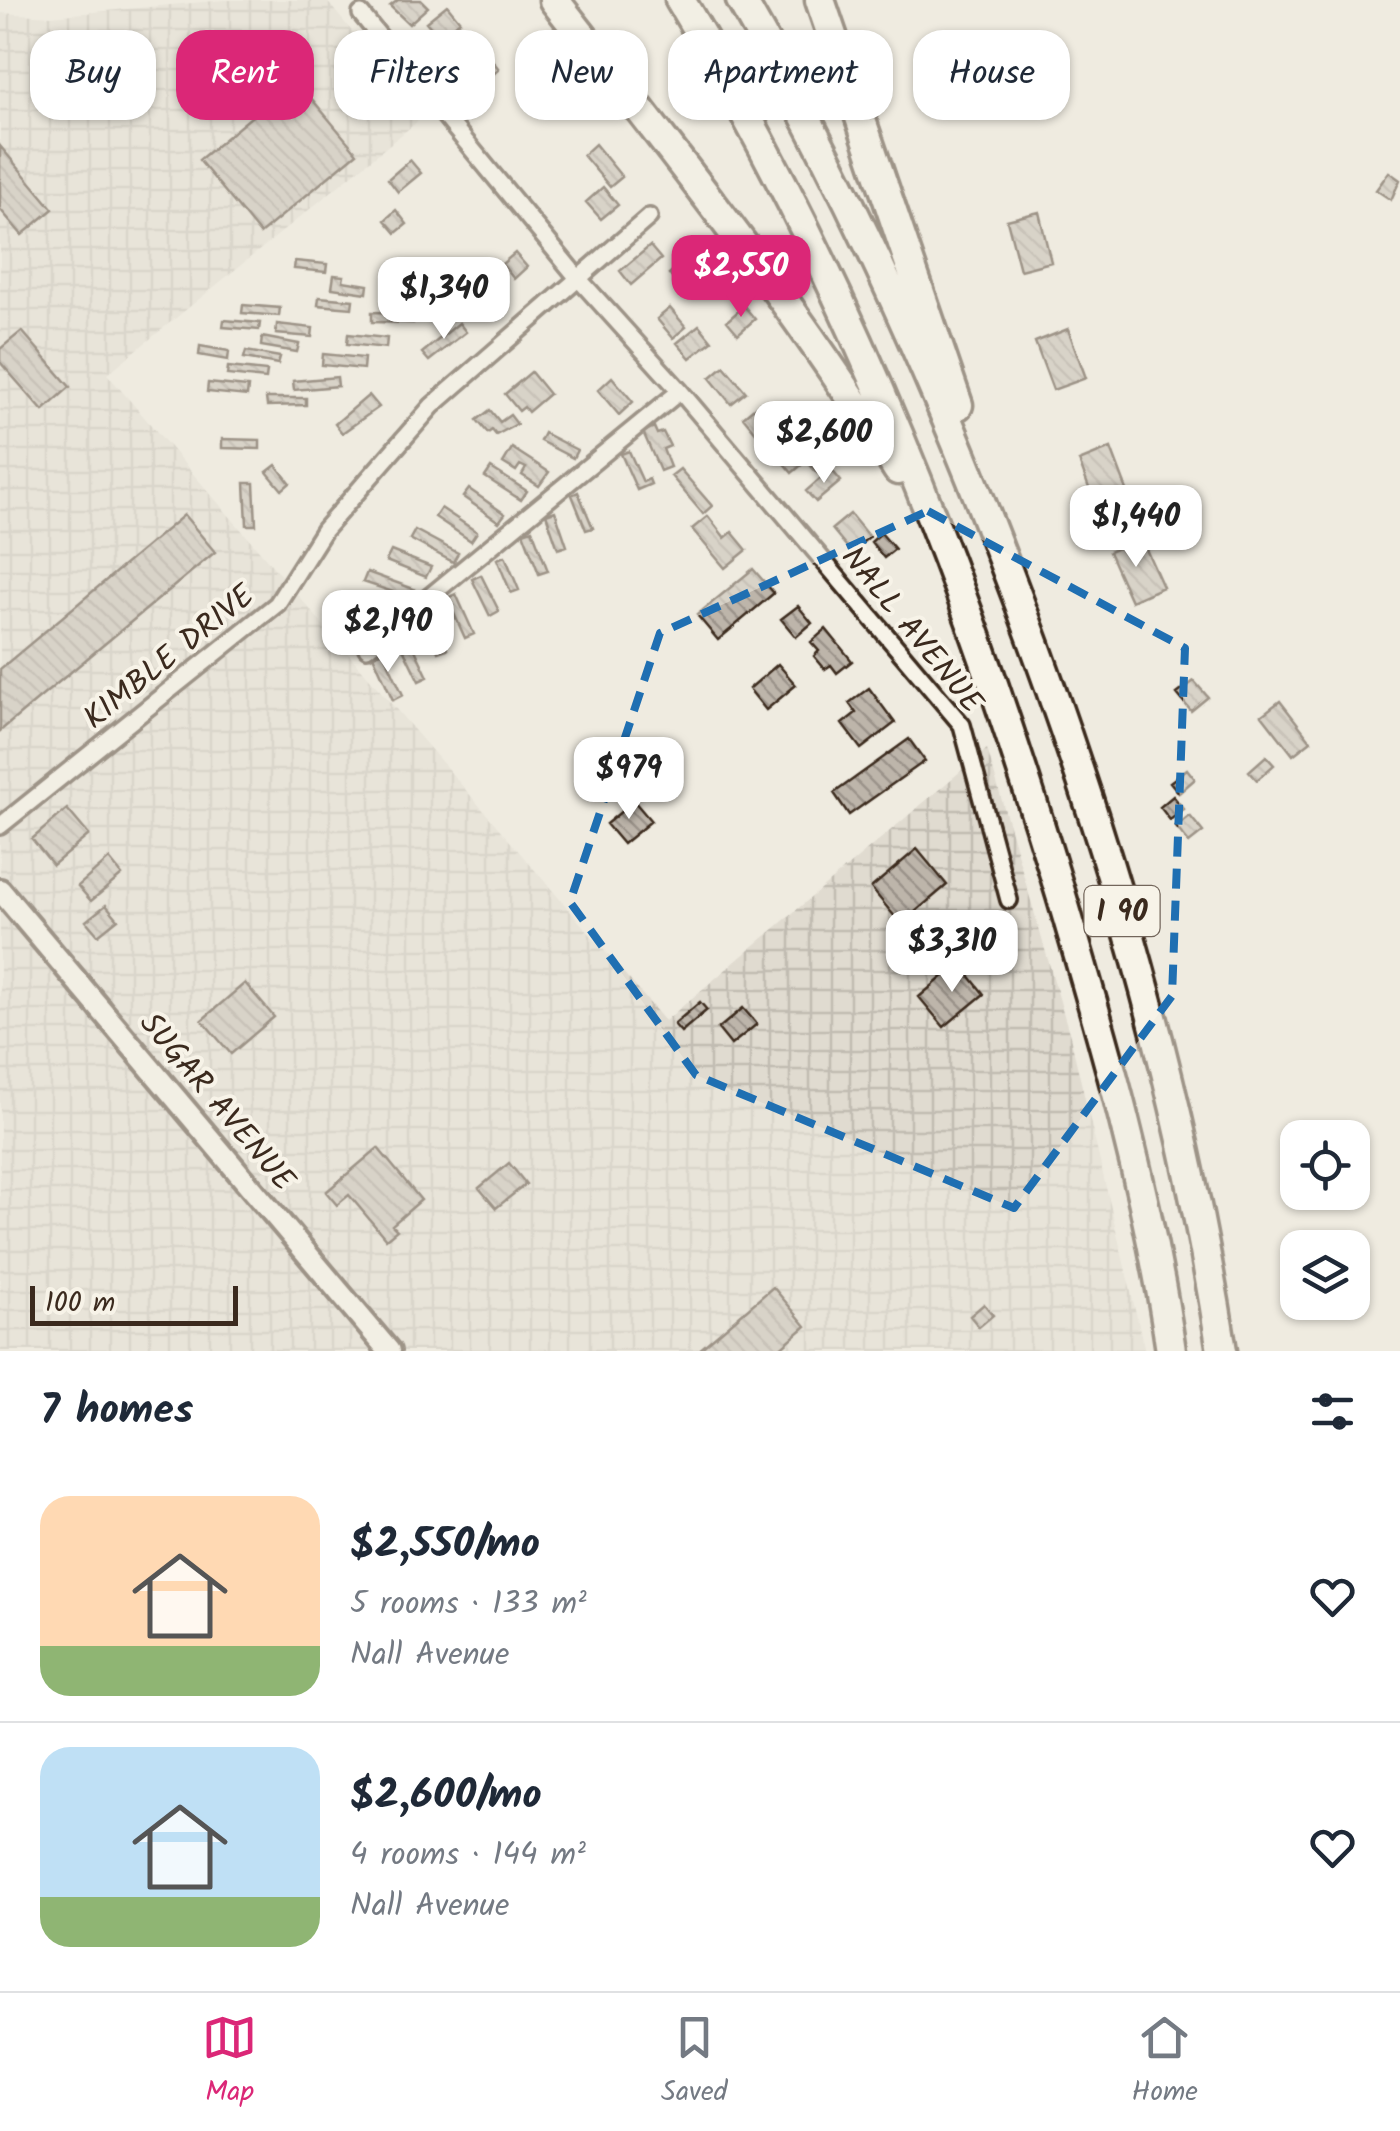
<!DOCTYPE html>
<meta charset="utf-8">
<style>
body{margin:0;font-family:Kalam,sans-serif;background:#f6f6f7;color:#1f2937;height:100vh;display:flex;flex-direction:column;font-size:38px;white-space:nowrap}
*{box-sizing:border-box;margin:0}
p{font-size:32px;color:#747a83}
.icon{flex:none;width:55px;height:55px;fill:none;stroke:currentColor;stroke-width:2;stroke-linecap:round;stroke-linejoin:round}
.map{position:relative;height:1351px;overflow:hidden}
.drawer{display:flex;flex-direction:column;background:#fff;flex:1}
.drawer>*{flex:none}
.guide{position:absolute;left:30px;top:30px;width:1340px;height:90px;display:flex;gap:20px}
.buttons{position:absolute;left:1280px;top:1120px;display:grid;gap:20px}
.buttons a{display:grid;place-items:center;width:90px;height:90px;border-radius:20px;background:#fff;box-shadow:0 2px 8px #0004;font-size:50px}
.scale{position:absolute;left:30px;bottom:25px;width:208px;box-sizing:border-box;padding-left:10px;border:5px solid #3b2a1e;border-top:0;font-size:28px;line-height:35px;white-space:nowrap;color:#3b2a1e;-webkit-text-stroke:8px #f7f3e8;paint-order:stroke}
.price{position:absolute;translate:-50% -85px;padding:0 22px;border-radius:20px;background:#fff;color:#222;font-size:32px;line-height:65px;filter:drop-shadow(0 2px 5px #0008)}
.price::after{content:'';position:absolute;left:50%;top:60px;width:30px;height:22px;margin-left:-15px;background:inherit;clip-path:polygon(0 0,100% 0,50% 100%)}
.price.on{background:#db2777;color:#fff}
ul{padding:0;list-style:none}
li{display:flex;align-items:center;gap:30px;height:250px;padding:0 40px}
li+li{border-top:2px solid #e0e1e3}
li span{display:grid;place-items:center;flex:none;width:280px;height:200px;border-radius:30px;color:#555}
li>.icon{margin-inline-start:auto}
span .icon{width:120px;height:120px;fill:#fffc;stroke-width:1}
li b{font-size:42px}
h2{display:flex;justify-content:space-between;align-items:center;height:120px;padding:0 40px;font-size:42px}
.chip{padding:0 35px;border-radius:30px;background:#fff;box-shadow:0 2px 8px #0004;font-size:35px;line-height:90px}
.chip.on{background:#db2777;color:#fff}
.tab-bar{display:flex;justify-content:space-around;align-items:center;height:140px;border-top:2px solid #e0e1e3;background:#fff;font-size:28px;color:#747a83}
.tab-bar a{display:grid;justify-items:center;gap:5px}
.tab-bar .on{color:#db2777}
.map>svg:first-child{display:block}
.industrial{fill:url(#industrial-grid)}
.building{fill:url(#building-back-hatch);stroke:#3b2a1e;stroke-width:2.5}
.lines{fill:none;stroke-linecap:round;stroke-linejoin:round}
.minor-casing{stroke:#3b2a1e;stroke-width:22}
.secondary-casing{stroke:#3b2a1e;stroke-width:28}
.motorway-casing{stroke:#3b2a1e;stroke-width:35}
.minor{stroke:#f7f3e8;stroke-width:15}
.secondary{stroke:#f7f3e8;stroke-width:20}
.motorway{stroke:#f7f3e8;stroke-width:28}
.marked{fill:none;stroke:#1f6fb2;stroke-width:8;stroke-dasharray:20 12;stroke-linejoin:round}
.labels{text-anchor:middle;stroke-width:8;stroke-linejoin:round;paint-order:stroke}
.shield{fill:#f7f3e8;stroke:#73665b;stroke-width:2.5}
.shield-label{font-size:30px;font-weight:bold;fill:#3b2a1e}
.street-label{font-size:32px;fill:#3b2a1e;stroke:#f7f3e8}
</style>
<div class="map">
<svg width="1400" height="1351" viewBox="0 0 1400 1351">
<defs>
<pattern id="industrial-grid" width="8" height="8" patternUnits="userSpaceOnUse" patternTransform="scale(2.5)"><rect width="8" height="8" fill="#e0dbd0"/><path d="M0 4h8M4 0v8" fill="none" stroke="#c1bcb2"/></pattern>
<pattern id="building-back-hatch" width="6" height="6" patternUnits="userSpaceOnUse" patternTransform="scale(2.5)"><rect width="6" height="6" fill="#bdb5aa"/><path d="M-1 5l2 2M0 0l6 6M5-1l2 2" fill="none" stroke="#9b938a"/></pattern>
</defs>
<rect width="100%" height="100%" fill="#efebe0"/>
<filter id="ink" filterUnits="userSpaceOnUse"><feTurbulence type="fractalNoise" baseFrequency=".01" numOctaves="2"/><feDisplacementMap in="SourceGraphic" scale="20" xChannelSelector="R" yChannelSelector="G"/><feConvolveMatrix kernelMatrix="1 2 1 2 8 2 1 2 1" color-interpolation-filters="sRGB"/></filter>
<g filter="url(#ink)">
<!-- industrial -->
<path class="industrial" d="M225,0H326L423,117L107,374L665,1021L987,749L1070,1036L1145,1351H0V13L52,16Z"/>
<!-- building -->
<path class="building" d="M398,0H421L428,7L409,24L390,6Z
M447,5L460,21L440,38L426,22Z
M452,43L472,58L454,73L439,55Z
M488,55L499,69L482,84L471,70Z
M296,80L357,153L260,234L199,160Z
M595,144L622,177L610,187L583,155Z
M0,146L53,209L22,235L0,209Z
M410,160L421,173L398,192L388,179Z
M1389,172L1400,180L1391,200L1376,190Z
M603,187L618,205L601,219L586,202Z
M396,210L407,224L396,233L385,220Z
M1039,212L1051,262L1020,270L1007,220Z
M650,246L661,259L631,285L620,271Z
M515,253L527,267L514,279L502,264Z
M295,261L327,264L326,272L294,269Z
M464,261L466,276L427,275L426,264Z
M684,261L696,275L680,288L669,274Z
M334,275L344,276L343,281L368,285L367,293L332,288Z
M399,290L439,293L438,303L398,299Z
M319,297L353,300L352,308L318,305Z
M243,305L280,308L279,316L242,313Z
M744,306L755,319L738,334L727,321Z
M670,308L686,327L673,338L657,319Z
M372,312L413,313V323L372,322Z
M224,320L260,323L259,330L223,327Z
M459,323L466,332L429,361L422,353Z
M277,324L313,328L312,337L276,334Z
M699,325L712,341L690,358L677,343Z
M1068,329L1086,378L1053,390L1035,342Z
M22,331L70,387L43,411L0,362V349Z
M348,334L387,338L386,348L347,344Z
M262,337L299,344L297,352L261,346Z
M200,346L229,351L228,360L199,355Z
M246,351L280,357L278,364L244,358Z
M323,354L364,358L363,369L322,365Z
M724,366L746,392L731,404L710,378Z
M228,367L267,371L266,379L227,375Z
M531,372L549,394L528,412L524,407L519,411L505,394Z
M337,377L338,386L294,390L293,381Z
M612,377L633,402L619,415L598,390Z
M208,383L248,387L247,396L207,392Z
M369,395L379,407L342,433L335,424Z
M266,398H306V405L267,406Z
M760,403L788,436L771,451L743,417Z
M490,410L500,422L510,415L517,424L496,435L492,430L488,433L477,420Z
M654,427L657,434L663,432L670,446L663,449L670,467L660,471L643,432Z
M544,433L577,450L573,458L540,441Z
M222,439L260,440V449L222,448Z
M788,442L805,462L792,473L775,453Z
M512,448L549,472L539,486L522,475L526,468L520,465L516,471L503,463Z
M818,448L829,462L817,473L805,459Z
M1111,448L1130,498L1097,510L1079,461Z
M629,451L643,482L649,479L651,484L637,490L621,454Z
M276,465L290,483L282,490L267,472Z
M491,468L527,491L521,500L485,477Z
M680,469L712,506L703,514L671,476Z
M831,469L841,481L816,502L806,491Z
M245,483H254L256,525H247Z
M469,489L505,514L499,522L463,497Z
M578,492L593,528L586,530L572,495Z
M441,508L477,532L471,541L435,517Z
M555,511L567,546L558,549L546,514Z
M850,514L869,537L851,552L832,529Z
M184,515L215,552L0,731V669Z
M708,516L725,538L732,532L747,550L725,568L692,529Z
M532,529L548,571L539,574L523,532Z
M415,530L458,553L453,562L410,539Z
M881,533L895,549L884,558L871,542Z
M1141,538L1163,587L1131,601L1109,552Z
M391,551L431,567L426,577L386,561Z
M505,556L519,590L511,593L497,559Z
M753,569L774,593L718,640L697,615Z
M367,572L414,589L411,598L363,582Z
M481,575L499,611L490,616L472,579Z
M456,594L474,634L465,638L447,598Z
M798,606L812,623L796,637L781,619Z
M435,614L447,649L438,652L425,618Z
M826,629L852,661L837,673L831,665L825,669L814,656L819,651L811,642Z
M409,637L428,677L419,681L400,642Z
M383,651L403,695L393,700L373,655Z
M778,664L796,685L766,710L749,689Z
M1194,681L1208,697L1191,711L1177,694Z
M869,688L895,723L861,749L842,724L856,713L849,703Z
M1280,701L1311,741L1293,755L1262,715Z
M909,739L925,761L849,815L834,793Z
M1266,756L1274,765L1257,780L1249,771Z
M1187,769L1195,779L1179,793L1170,782Z
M1173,796L1184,809L1170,820L1160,807Z
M634,801L651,821L623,844L606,824Z
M67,809L89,835L53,865L32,839Z
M1190,816L1203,832L1189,843L1176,827Z
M917,849L947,885L901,924L871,888Z
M109,859L122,875L91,901L78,886Z
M106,905L118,919L98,935L86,921Z
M959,963L984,994L944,1027L919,997Z
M245,983L274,1017L231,1054L202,1020Z
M700,1002L707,1010L681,1032L674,1024Z
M743,1008L757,1024L731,1045L718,1029Z
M378,1148L421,1200L392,1225L397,1230L386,1239L349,1195L337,1205L326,1192Z
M509,1163L526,1184L496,1208L479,1188Z
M773,1287L806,1326L777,1351H698Z
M984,1304L993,1315L979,1327L970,1316Z"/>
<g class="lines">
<!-- minor casing -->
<g class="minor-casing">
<path id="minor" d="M361,14L577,277L680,391L962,725L1009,900
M367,648L680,391
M0,826L277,604L324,530L432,406L649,217"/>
</g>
<!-- secondary casing -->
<g class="secondary-casing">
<path id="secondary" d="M0,890L389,1351"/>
</g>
<!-- motorway casing -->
<g class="motorway-casing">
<path id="motorway" d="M554,0C674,153 795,305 898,470
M680,0C848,278 968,585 1061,895C1105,1044 1149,1197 1171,1351
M741,0C852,192 942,395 1019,602C1110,845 1183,1095 1222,1351
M820,0L958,405"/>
</g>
<!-- minor -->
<use href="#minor" class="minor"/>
<!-- secondary -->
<use href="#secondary" class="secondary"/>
<!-- motorway -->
<use href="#motorway" class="motorway"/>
</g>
</g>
<!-- marked area -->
<path d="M0 0H1400V1351H0ZM928,511L1185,648L1172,996L1014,1208L696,1075L570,902L660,633Z" fill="#efebe0" fill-opacity=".55" fill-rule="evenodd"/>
<path class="marked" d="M928,511L1185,648L1172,996L1014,1208L696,1075L570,902L660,633Z"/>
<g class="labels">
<!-- shield labels -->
<rect class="shield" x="1084.5" y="886" width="75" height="50" rx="8"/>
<g class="shield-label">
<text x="1122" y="921">I 90</text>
</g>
<!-- street labels -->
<g class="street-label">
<text transform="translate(913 629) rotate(51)" y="11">NALL AVENUE</text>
<text transform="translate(168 656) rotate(-39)" y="11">KIMBLE DRIVE</text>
<text transform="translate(218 1101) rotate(50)" y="11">SUGAR AVENUE</text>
</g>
</g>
</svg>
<div class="buttons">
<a><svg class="icon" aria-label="locate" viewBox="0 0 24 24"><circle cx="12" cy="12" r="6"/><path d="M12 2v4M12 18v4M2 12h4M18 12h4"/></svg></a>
<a><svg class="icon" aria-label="layers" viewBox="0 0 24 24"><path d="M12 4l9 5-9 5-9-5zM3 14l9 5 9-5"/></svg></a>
</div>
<div class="scale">100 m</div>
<b class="price on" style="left:741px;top:320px">$2,550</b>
<b class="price" style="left:444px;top:342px">$1,340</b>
<b class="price" style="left:824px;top:486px">$2,600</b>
<b class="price" style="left:1136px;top:570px">$1,440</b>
<b class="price" style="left:388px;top:675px">$2,190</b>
<b class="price" style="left:629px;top:822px">$979</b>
<b class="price" style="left:952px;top:995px">$3,310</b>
<div class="guide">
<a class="chip">Buy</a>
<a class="chip on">Rent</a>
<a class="chip">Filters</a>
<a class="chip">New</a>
<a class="chip">Apartment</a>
<a class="chip">House</a>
</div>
</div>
<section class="drawer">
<h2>7 homes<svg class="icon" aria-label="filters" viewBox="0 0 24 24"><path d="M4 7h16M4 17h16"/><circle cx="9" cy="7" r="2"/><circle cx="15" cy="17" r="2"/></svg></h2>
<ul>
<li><span style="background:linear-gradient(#ffd9b3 75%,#8fb573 0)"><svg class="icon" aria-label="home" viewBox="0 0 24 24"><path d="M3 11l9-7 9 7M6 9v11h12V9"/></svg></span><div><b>$2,550/mo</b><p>5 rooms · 133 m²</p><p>Nall Avenue</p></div><svg class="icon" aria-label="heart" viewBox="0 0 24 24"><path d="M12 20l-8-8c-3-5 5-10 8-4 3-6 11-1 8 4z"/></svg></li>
<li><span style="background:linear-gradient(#bfe0f5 75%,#8fb573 0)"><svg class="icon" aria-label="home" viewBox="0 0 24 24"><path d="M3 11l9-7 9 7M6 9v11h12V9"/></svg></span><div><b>$2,600/mo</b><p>4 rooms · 144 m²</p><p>Nall Avenue</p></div><svg class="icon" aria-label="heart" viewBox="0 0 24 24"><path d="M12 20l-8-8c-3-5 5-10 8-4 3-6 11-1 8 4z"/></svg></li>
</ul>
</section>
<nav class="tab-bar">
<a class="on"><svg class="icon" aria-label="map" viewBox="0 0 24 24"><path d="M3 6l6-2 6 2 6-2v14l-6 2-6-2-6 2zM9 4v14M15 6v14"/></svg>Map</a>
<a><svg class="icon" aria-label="saved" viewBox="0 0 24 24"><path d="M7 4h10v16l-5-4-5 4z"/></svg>Saved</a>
<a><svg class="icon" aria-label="home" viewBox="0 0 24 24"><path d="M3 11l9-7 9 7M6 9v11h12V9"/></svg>Home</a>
</nav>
